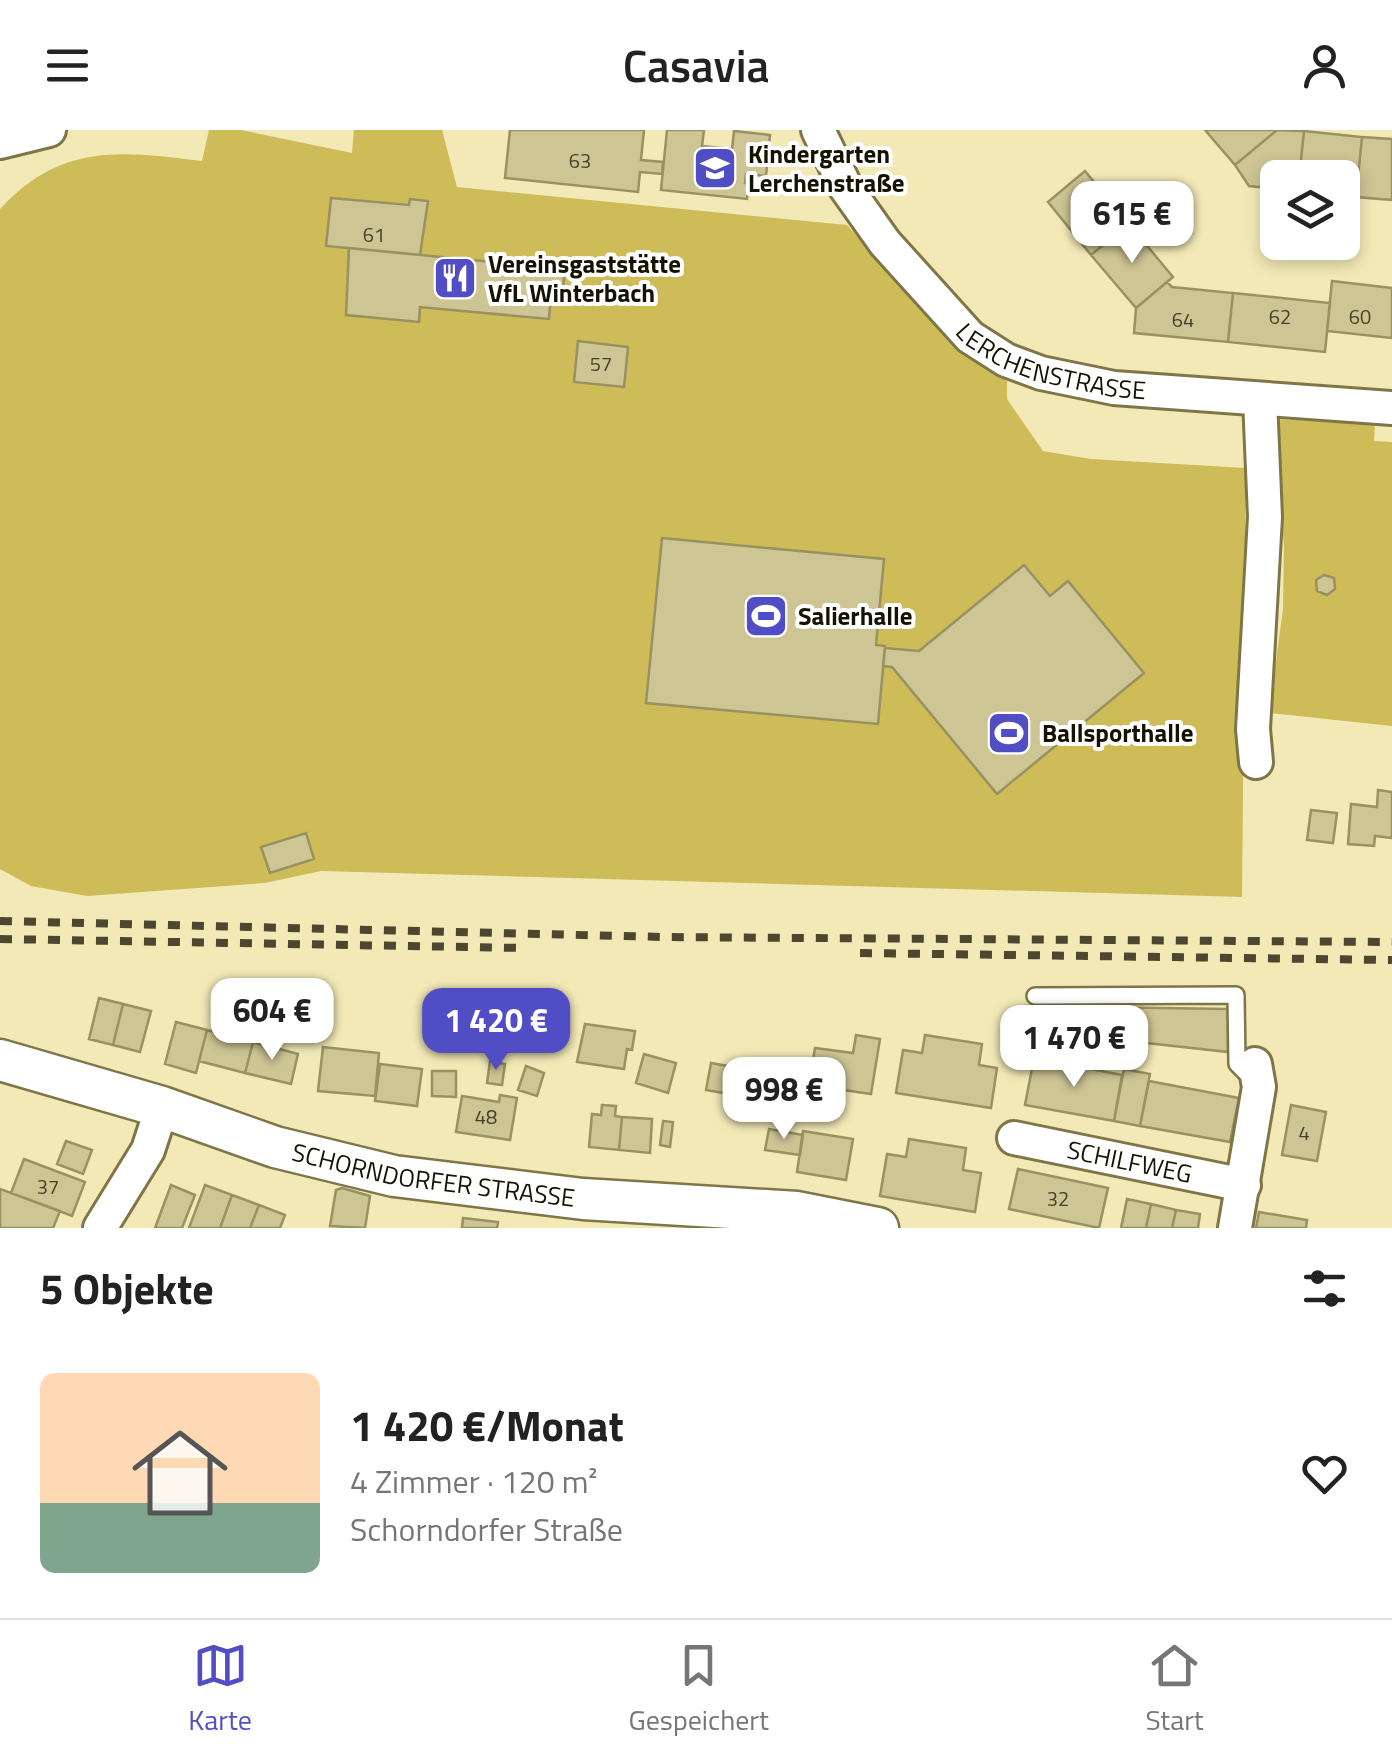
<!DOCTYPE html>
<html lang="de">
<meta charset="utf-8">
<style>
body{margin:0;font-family:"Titillium Web",sans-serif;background:#f6f6f6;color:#222;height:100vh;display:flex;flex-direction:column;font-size:38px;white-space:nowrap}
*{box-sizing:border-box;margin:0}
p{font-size:32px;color:#767676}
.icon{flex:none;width:55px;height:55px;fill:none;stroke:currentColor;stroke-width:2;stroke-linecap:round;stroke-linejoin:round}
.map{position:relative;height:1098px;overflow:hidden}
.sheet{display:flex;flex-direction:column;background:#fff;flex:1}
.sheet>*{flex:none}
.tools{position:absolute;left:1260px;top:30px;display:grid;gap:20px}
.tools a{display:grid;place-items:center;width:100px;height:100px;border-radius:15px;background:#fff;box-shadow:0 5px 15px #0003;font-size:50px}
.price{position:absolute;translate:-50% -85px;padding:0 22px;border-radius:20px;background:#fff;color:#222;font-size:32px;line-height:65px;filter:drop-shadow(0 2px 5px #0008)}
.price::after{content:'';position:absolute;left:50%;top:60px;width:30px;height:22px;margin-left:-15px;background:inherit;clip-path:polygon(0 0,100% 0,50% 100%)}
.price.current{background:#514dc4;color:#fff}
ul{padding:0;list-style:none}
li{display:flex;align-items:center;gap:30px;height:250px;padding:0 40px}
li+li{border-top:2px solid #e0e0e0}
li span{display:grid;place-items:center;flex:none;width:280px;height:200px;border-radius:15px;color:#555}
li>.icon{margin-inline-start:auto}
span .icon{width:120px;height:120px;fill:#fffc;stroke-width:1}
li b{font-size:42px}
h2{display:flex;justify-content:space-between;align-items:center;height:120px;padding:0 40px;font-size:42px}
header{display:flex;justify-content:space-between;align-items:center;height:130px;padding:0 40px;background:#fff;font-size:45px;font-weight:600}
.dock{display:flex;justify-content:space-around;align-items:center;height:140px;border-top:2px solid #e0e0e0;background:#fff;font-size:28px;color:#767676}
.dock a{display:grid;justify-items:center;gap:5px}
.dock .current{color:#514dc4}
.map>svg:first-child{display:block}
.green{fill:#cebc59}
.building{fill:#cec594;stroke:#999161;stroke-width:2.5}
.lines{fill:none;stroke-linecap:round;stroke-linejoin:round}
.service-casing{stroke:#7e7647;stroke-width:20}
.minor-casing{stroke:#7e7647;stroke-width:38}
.tertiary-casing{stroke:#7e7647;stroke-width:45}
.service{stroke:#fff;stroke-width:15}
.minor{stroke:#fff;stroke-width:32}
.tertiary{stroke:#fff;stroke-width:40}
.rail{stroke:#4d472f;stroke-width:8;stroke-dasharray:12 12;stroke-linecap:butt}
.labels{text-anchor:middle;stroke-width:8;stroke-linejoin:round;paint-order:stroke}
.number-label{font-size:20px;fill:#443f26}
.poi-label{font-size:25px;font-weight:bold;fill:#161202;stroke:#fff;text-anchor:start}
.street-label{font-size:25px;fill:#161202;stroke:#fff}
</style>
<header><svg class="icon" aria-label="menu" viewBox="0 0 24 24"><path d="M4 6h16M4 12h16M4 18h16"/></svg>Casavia<svg class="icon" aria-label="person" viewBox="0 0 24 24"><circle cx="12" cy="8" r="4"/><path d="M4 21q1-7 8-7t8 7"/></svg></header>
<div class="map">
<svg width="1392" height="1098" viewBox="0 0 1392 1098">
<rect width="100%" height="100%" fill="#f2e9b7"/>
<!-- green -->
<path class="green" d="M209,0H241L352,23L354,0H442L457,57L847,95L970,229L1007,251V269L1043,321L1091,329L1246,338L1242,767L321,741L265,753L87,766L31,756L0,739V79C61,13 120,21 202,31Z
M1272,289L1375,294L1374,311L1392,312V596L1269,583L1283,479L1284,417Z"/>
<!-- building -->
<path class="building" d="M510,0H644L641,30L663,32L662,44L640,42L638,62L505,48Z
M667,0H704L702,16L732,19L734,1L770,5L766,46L746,44L745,53H749L747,69L661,60Z
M1205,0H1277L1235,35Z
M1277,0L1304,1L1299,48H1278V59L1249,56L1235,35Z
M1304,1L1362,7L1356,67L1342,65V48H1299Z
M1362,7L1392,9V70L1356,67Z
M1085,41L1129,94L1091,125L1048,72Z
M331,68L409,75L410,69L428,71L420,125L326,116Z
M1129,94L1173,147L1136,178L1091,125Z
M349,118L565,139L562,166L551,165L549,189L420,177L419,192L346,185Z
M1332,151L1392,158V208L1327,201Z
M1167,152L1172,157L1233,163L1228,212L1134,203L1136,178Z
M1233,163L1330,173L1325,222L1228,212Z
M578,211L628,217L624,257L574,252Z
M662,408L884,429L876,515L885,516L878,594L646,573Z
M1024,435L1050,466L1068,451L1144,543L997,664L892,537L883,536L885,518L919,521Z
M1324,445L1334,448L1335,459L1327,465L1317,461L1316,450Z
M1378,660L1392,662V708L1375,706L1374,716L1348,714L1351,674L1377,677Z
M1311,680L1337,683L1333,713L1307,710Z
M306,703L314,729L270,743L261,717Z
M99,868L123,874L113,915L89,909Z
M123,874L151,881L140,922L113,915Z
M1025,876L1228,879V922L1111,909L1110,902L1022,901Z
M456,879L501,886L495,919L450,912Z
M176,892L207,900L196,943L165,934Z
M585,894L635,901L632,920L627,919L624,939L577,932Z
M207,900L253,912L245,943L199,931Z
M856,905L880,909L871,964L809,955L815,918L853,923Z
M925,905L982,914L979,935L997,938L991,978L896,963L903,920L922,923Z
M253,912L298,924L291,954L245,943Z
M323,917L379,923L375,966L318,961Z
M644,924L676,933L668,963L636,953Z
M1034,928L1122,945L1114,991L1025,975Z
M490,931L505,934L502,955L487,953Z
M711,933L751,940L746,967L706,960Z
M380,934L422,939L417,976L375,971Z
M526,936L544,943L537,966L518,960Z
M1124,939L1150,944L1140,996L1114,991Z
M432,941H456V967L432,966Z
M1149,951L1239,968L1230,1012L1140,996Z
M500,965L517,968L510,1010L456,1002L462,966L499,972Z
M602,975L616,976L615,986L622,987L619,1020L589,1017L592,984L601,985Z
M1291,975L1326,982L1317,1031L1282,1025Z
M622,987L652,989L650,1023L619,1020Z
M663,991L673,992L670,1017L660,1015Z
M769,999L803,1005L800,1025L765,1020Z
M803,1001L853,1009L846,1050L797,1042Z
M909,1009L966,1018L963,1040L981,1043L975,1082L880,1066L887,1024L906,1027Z
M66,1011L92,1020L83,1044L57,1034Z
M24,1029L85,1052L72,1086L11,1063Z
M1018,1039L1108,1058L1099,1098L1009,1079Z
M171,1055L195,1065L182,1098H155Z
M205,1055L232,1065L220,1098H189Z
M342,1058L370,1066L365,1098L330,1096L336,1060Z
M0,1059L60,1081L53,1098H0Z
M232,1065L259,1075L250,1098H220Z
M1127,1069L1151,1074L1146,1098H1121Z
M1151,1074L1176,1080L1172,1098H1146Z
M259,1075L285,1085L280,1098H250Z
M1176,1080L1200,1084L1198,1098H1172Z
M1259,1082L1307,1090L1306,1098H1256Z
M463,1088L498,1092L497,1098H462Z"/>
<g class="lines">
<!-- service casing -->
<g class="service-casing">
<path id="service" d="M1035,866L1236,865L1237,934L1253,950"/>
</g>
<!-- minor casing -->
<g class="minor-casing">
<g id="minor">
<path id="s1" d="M818,0L846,58L885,113L970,207L1006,230L1041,243L1114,258L1392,278"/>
<path d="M0,12L49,0"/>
<path d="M1256,632L1253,599L1265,387L1260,269"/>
<path id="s2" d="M1014,1008L1244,1055"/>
<path d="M100,1098L148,1020L162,977"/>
<path d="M1235,1098L1259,957L1255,934"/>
</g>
</g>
<!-- tertiary casing -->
<g class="tertiary-casing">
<g id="tertiary">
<path id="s3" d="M0,930L162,977L275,1017L394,1046L583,1069L797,1082L878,1098"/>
</g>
</g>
<!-- service -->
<use href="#service" class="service"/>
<!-- minor -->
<use href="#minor" class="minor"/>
<!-- tertiary -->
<use href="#tertiary" class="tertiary"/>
<!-- rail -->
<path class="rail" d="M0,791L664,807L1392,812
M0,809L525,818
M860,823L1392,830"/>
</g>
<!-- icons -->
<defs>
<g id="school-square" transform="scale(2.25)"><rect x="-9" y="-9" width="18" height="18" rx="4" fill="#514dc4" stroke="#fff"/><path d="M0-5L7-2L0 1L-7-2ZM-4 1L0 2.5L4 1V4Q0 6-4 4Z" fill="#fff"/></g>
<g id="restaurant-square" transform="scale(2.25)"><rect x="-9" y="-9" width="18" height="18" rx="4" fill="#514dc4" stroke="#fff"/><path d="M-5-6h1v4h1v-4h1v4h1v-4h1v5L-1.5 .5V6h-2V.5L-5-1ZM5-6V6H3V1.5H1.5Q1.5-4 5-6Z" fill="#fff"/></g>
<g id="stadium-square" transform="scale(2.25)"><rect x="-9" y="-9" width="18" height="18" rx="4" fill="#514dc4" stroke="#fff"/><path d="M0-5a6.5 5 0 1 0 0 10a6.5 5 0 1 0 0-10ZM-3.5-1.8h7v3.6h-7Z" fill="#fff"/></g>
</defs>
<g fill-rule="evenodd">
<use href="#school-square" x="715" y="38"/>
<use href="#restaurant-square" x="455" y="148"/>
<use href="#stadium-square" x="766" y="486"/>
<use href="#stadium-square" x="1009" y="603"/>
</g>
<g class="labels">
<!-- number labels -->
<g class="number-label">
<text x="580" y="38">63</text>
<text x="374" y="112">61</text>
<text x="1280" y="194">62</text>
<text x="1360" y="194">60</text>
<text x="1183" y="197">64</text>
<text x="601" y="241">57</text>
<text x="486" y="994">48</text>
<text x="1304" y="1010">4</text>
<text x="48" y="1064">37</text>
<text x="1058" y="1076">32</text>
</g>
<!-- poi labels -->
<g class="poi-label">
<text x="748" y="33">Kindergarten<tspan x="748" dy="29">Lerchenstraße</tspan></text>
<text x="488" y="143">Vereinsgaststätte<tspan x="488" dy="29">VfL Winterbach</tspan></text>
<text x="798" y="495">Salierhalle</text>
<text x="1042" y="612">Ballsporthalle</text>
</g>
<!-- street labels -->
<g class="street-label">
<text dy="9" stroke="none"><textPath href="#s1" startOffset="345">LERCHENSTRASSE</textPath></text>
<text dy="9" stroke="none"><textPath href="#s2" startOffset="118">SCHILFWEG</textPath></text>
<text dy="9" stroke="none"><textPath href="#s3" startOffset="450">SCHORNDORFER STRASSE</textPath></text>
</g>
</g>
</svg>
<div class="tools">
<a><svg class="icon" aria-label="layers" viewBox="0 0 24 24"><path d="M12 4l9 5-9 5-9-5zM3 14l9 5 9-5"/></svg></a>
</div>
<b class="price" style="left:1132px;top:136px">615 €</b>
<b class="price" style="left:272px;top:933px">604 €</b>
<b class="price current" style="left:496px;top:943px">1 420 €</b>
<b class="price" style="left:1074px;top:960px">1 470 €</b>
<b class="price" style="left:784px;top:1012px">998 €</b>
</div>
<section class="sheet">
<h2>5 Objekte<svg class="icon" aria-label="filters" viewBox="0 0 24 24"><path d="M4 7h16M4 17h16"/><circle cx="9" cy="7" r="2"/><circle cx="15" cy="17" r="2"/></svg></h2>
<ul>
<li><span style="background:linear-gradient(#ffd9b3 65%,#7fa58c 0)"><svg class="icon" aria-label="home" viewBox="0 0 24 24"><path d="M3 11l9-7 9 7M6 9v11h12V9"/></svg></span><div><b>1 420 €/Monat</b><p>4 Zimmer · 120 m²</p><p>Schorndorfer Straße</p></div><svg class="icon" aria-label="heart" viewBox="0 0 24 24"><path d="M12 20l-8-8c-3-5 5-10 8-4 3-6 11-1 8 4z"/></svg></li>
</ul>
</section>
<nav class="dock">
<a class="current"><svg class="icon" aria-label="map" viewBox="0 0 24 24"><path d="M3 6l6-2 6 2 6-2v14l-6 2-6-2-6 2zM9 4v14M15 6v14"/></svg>Karte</a>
<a><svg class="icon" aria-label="saved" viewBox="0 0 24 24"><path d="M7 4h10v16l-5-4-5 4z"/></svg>Gespeichert</a>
<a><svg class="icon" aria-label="home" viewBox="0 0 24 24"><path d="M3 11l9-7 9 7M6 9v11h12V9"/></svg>Start</a>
</nav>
